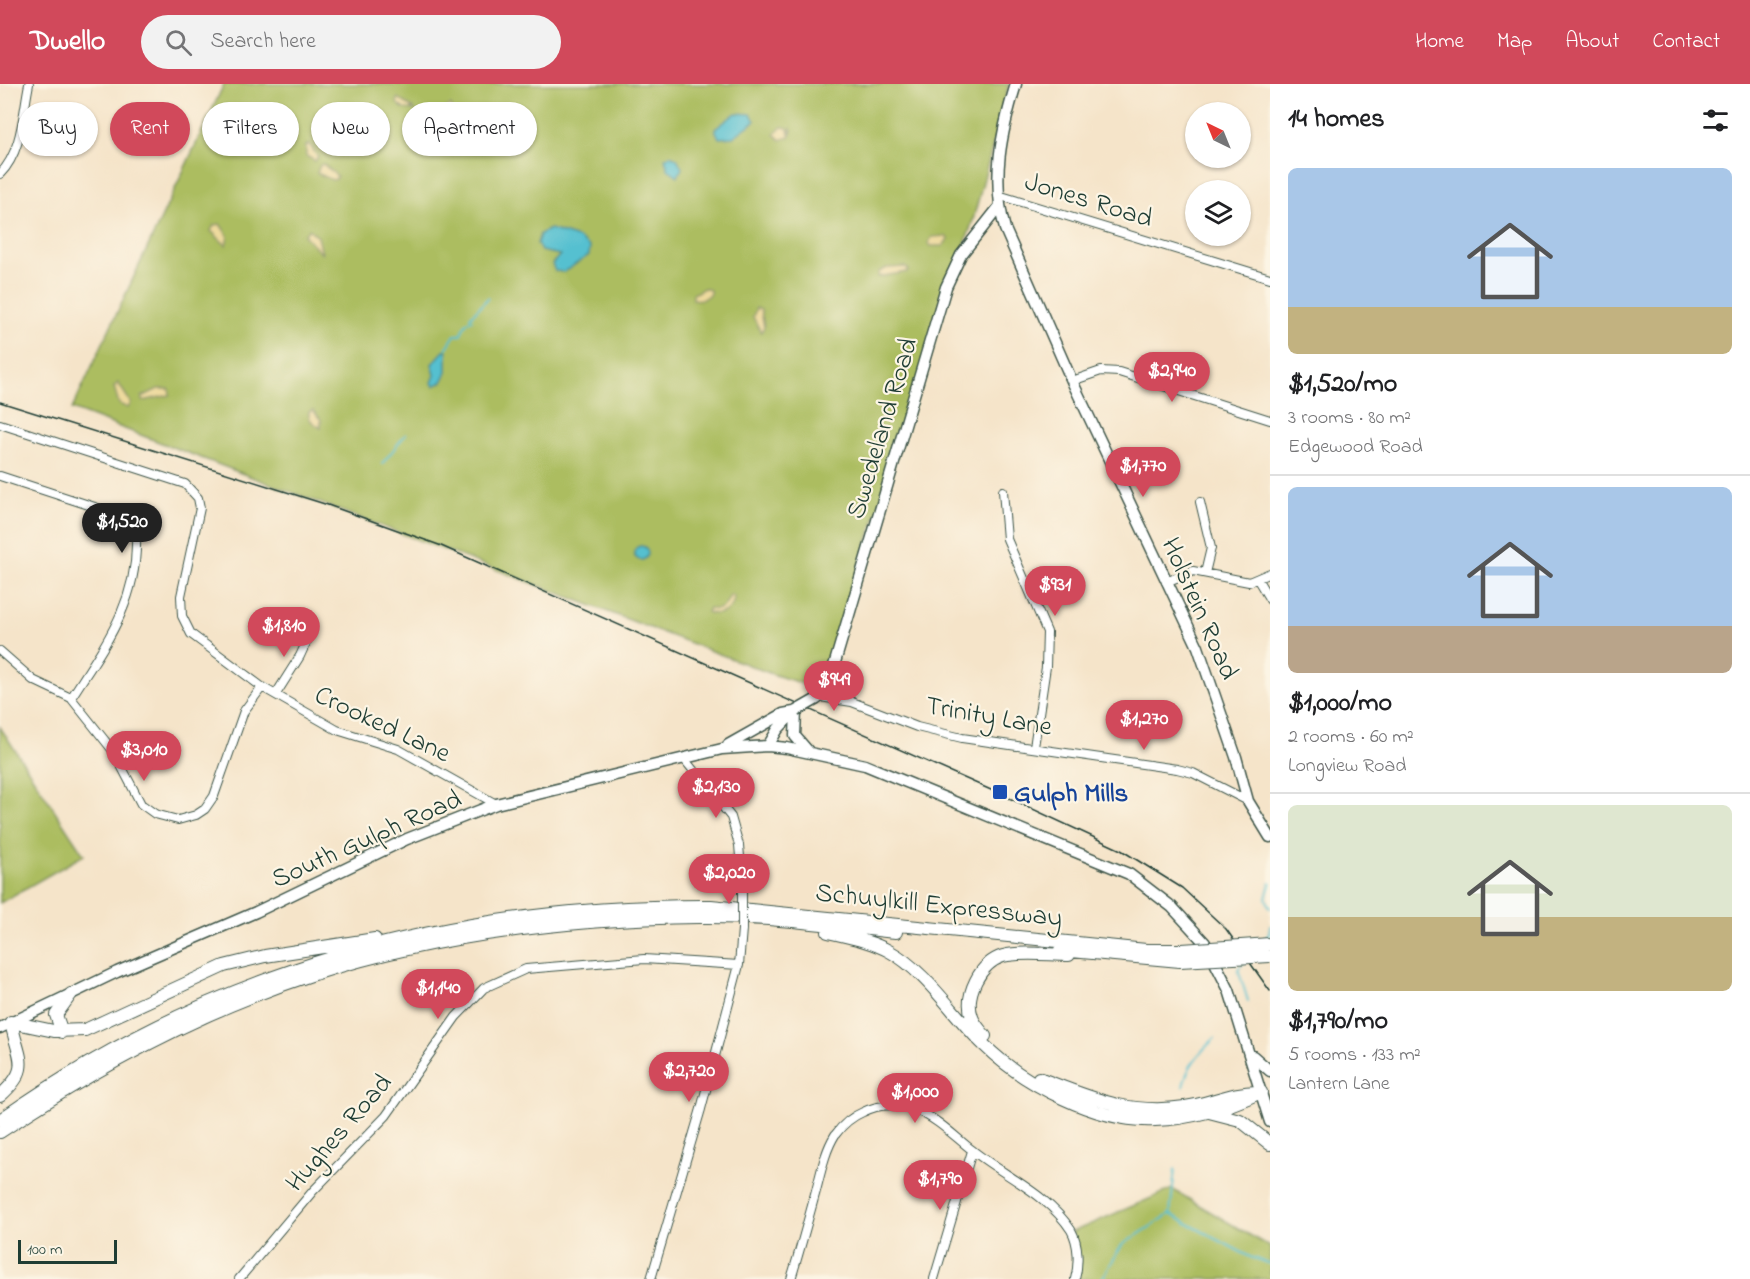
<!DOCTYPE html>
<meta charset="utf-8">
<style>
body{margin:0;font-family:"Indie Flower",sans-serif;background:#f2f2f2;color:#202124;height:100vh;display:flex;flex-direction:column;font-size:22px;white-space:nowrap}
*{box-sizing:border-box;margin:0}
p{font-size:20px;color:#757577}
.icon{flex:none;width:33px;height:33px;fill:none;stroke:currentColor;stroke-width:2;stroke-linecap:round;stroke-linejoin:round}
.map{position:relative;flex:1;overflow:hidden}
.sheet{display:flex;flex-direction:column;background:#fff;width:480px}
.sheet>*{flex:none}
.top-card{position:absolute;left:18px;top:18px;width:570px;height:54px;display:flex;gap:12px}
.needle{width:39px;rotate:317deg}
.tools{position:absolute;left:1185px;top:18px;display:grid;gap:12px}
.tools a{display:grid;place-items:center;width:66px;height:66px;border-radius:50%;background:#fff;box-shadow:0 2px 4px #0004;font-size:30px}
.scale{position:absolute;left:18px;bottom:15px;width:99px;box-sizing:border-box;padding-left:6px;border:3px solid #1f3d34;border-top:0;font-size:16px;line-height:21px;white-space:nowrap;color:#1f3d34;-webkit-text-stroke:4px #fcf5e5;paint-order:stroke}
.price{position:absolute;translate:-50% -51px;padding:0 14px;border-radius:21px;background:#d1495b;color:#fff;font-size:20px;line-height:39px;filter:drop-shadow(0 2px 3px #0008)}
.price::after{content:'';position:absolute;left:50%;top:36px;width:18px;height:14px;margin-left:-9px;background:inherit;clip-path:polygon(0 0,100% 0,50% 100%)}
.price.on{background:#222;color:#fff}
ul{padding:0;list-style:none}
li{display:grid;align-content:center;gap:12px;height:318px;padding:0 18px}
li+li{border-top:2px solid #e0e0e0}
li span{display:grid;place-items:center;height:186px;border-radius:9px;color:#555}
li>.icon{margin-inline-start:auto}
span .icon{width:108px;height:108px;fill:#fffc;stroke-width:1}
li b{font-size:26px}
h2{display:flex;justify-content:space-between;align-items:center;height:72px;padding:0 18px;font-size:26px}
.pill{padding:0 21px;border-radius:27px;background:#fff;box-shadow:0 2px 4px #0004;font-size:21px;line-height:54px}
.pill.on{background:#d1495b;color:#fff}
header{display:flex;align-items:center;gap:36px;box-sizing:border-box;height:84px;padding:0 30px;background:#d1495b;color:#fff}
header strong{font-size:28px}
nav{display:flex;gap:33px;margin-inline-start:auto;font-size:21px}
.search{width:420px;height:54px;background:#f2f2f2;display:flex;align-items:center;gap:15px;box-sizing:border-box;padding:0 21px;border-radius:33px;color:#757577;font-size:22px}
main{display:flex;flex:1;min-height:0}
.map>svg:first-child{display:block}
.green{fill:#acbd60;stroke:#667d4a;stroke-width:1.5}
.sand{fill:#eeda9e;stroke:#868c69;stroke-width:1.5}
.water{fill:#55c0d0;stroke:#3a7e82;stroke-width:1.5}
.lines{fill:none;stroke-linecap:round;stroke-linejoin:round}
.stream{stroke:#55c0d0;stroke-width:2}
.minor-casing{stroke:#3f564a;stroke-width:10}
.major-casing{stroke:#3f564a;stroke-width:13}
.highway-casing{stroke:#3f564a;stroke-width:14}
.minor{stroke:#fff;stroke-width:8}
.major{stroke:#fff;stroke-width:10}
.highway{stroke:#fff;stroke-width:12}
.tram{stroke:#1f3d34;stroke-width:1.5}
.minor-bridge-casing{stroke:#3f564a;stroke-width:10;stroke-linecap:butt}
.major-bridge-casing{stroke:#3f564a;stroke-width:13;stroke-linecap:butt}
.highway-bridge-casing{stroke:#3f564a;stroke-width:14;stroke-linecap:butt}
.minor-bridge{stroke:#fff;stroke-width:8}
.major-bridge{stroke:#fff;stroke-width:10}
.highway-bridge{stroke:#fff;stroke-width:12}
.transit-dot{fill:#1a4fb4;stroke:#fcf5e5;stroke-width:2}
.labels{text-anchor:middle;stroke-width:4.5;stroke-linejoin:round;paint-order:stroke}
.street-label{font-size:27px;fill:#1f3d34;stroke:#fcf5e5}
.transit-label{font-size:27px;font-weight:bold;fill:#164399;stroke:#fcf5e5;text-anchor:start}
</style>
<header>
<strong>Dwello</strong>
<div class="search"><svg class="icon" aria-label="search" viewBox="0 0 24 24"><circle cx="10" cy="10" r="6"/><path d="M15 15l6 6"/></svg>Search here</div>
<nav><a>Home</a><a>Map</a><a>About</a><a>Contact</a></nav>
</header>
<main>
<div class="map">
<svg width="1270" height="1195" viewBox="0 0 1270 1195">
<rect width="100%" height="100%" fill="#fcf5e5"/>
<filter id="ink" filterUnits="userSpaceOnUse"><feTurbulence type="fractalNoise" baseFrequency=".0167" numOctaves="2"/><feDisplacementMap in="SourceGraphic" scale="12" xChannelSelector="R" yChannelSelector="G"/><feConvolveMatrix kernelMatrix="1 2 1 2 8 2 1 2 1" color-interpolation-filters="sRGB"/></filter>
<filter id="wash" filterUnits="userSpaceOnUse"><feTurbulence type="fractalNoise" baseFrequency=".008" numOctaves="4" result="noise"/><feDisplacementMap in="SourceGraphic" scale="24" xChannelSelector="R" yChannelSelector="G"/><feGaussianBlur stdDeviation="1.35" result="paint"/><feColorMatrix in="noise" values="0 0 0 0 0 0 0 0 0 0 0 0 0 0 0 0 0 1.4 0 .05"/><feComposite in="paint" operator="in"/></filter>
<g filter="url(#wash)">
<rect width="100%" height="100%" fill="#f5e4c9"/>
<!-- green -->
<path class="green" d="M224,0H1009L973,136L819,605L772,590L72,325Z
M0,643L84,771L0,819Z
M1172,1105L1270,1163V1195H1075L1072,1148Z"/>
<!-- sand -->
<path class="sand" d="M398,14L415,26L404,25L397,19Z
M451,21L457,35L466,40L462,45C449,46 449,34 445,25Z
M782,43L788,44L789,50L791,44L792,47L789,53L781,56L774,50Z
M309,60L318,73L315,77L306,72V62Z
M323,80L337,92L336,95L332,96L317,89L320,81Z
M220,140L228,152L226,161L211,147L214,141Z
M309,145L318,153L322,170L304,151Z
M946,152L948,155L943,162H931L928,159L932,153Z
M905,183L909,186L907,188L878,193L879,188L887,184Z
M704,204L710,206V210L701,216L693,215V210Z
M756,224L761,226L764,243L761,248L753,233Z
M118,299L131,319L128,324L119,320L114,303Z
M158,305H169L170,311L143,317L142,313Z
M313,326L321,336V344C315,341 307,336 309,328Z
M730,511L734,512C734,527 720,533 707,528L709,524C721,529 726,521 730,511Z"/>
<!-- water -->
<path class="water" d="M736,29L751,30L755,37L733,53L719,54L715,45Z
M670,71L677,74L682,84L678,92L668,85L665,74Z
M550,145L578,154L590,163L589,171L564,188L555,187L552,180L560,171L541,167L537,160L540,150Z
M444,267H447V288L442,298L434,302L432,299L435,291L432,280Z
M634 469a7 7 0 1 1 14 0a7 7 0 1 1-14 0Z"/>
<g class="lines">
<!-- stream -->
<path class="stream" d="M446,265L455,251H460L467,238L472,236L470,233L488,214
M382,380L406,350
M1270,799L1266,814L1270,824
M1264,856L1269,850L1270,842
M1244,878L1238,885L1248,917
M1183,1003C1187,982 1199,969 1215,954
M1175,1085L1170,1130L1250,1173L1270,1180
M1102,1195L1122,1161L1170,1130"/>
</g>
</g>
<g filter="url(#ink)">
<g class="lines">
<!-- minor casing -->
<g class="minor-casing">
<path id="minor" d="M0,90C22,68 23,29 29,0
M998,111L1270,194
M1072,297L1101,287L1119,288L1270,336
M0,340L185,400L198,414L200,424L181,512L182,532L191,550L262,603L337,646L398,665L496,720
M0,392L107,427L125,439L136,454C138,519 104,562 71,614
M1003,407L1007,455L1047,548L1046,583L1034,663
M1200,418L1211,464L1205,489
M1258,496L1270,516
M1166,498L1193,487L1249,498L1270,489
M0,567L33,596L71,614L114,668L141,720L155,730L178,736L196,731L205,725L214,712L244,627L262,603
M831,591L837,603L851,617
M276,610L300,572L311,548
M820,613L852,618L917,643L962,654L1177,685L1193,689L1248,717
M685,676L731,733L739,761L742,797
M239,1195L313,1107L386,1032L456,933L484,904L526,885L644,875L739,881
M651,1195L701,1025L739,881L742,845
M791,1195C800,1166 808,1136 816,1107C821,1088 825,1067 835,1051C843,1040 851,1033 863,1028C879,1020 900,1019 916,1026C938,1035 954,1052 972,1066C1004,1092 1048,1110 1071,1146C1079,1160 1079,1180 1075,1195
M934,1195L972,1067"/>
</g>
<!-- major casing -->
<g class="major-casing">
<path id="major" d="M1016,0C1001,49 991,95 1005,145L1072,297L1198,563L1236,673L1248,717L1270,753
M817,615L828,602L946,203L961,171L999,123
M796,627L795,652L808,667
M728,661L783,630L794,628
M768,662L778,645L793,629
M0,944L117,888L256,828L407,755L496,720L722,665L768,662L787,664L865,681L1129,790L1172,823L1205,859L1229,906L1270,1038
M1253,972L1270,987"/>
</g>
<!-- highway casing -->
<g class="highway-casing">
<path id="highway" d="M828,848C849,853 871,857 889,867C925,886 954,932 983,960C1023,1000 1098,1039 1155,1036C1191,1035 1229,1023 1261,1008
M1060,866L1180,877
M62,948L56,931L71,910
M985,952C981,947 974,940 972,933C964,911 980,879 1003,872C1023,867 1049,871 1069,871
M1039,994C1089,1013 1129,1032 1185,1023C1210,1020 1231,1008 1257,1008
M0,1012C33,983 18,975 11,938L54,947L85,946L224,882L265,872L375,855
M1209,1028L1240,1036L1270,1060
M0,1036C215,885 449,821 711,822L1146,866H1182
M0,1048C97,983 200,927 311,891C435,851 569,835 698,833C764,832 831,841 896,848"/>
</g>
<!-- minor -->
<use href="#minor" class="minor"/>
<!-- major -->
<use href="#major" class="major"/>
<!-- highway -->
<use href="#highway" class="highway"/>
<!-- tram -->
<path class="tram" d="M0,318L328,421L439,461L1009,714L1121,766L1182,804L1226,845L1270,907"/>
<!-- minor-bridge casing -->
<g class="minor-bridge-casing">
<path id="minor-bridge" d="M742,797V845"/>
</g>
<!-- major-bridge casing -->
<g class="major-bridge-casing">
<path id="major-bridge" d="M796,627L817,615"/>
</g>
<!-- highway-bridge casing -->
<g class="highway-bridge-casing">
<path id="highway-bridge" d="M1182,866L1270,860
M1180,877L1270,872"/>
</g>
<!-- minor-bridge -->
<use href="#minor-bridge" class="minor-bridge"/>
<!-- major-bridge -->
<use href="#major-bridge" class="major-bridge"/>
<!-- highway-bridge -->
<use href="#highway-bridge" class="highway-bridge"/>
</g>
</g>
<!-- markers -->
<rect class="transit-dot" x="992" y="700" width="16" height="16" rx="3"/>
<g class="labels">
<!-- street labels -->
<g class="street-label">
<text transform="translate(1089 115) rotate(17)" y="9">Jones Road</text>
<text transform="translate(881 344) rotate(-73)" y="9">Swedeland Road</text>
<text transform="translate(1201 524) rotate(66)" y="9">Holstein Road</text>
<text transform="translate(989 631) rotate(10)" y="9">Trinity Lane</text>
<text transform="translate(383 639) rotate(25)" y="9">Crooked Lane</text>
<text transform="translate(366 754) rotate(-24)" y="9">South Gulph Road</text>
<text transform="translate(939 820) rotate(6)" y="9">Schuylkill Expressway</text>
<text transform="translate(338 1048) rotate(-49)" y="9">Hughes Road</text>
</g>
<!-- transit labels -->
<g class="transit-label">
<text x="1014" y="717">Gulph Mills</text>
</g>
</g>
</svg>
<div class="tools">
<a><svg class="needle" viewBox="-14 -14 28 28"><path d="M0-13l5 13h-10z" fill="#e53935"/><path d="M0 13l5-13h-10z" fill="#757577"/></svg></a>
<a><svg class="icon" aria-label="layers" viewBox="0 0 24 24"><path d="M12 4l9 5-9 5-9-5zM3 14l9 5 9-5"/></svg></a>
</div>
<div class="scale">100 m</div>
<b class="price" style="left:1172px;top:319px">$2,940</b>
<b class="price" style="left:1143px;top:414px">$1,770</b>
<b class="price on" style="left:122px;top:470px">$1,520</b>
<b class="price" style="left:1055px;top:533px">$931</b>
<b class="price" style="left:284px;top:574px">$1,810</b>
<b class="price" style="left:834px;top:628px">$949</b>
<b class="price" style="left:1144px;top:667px">$1,270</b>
<b class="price" style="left:144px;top:698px">$3,010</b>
<b class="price" style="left:716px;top:735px">$2,130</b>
<b class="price" style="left:729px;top:821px">$2,020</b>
<b class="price" style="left:438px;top:936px">$1,140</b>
<b class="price" style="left:689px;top:1019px">$2,720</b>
<b class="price" style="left:915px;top:1040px">$1,000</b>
<b class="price" style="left:940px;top:1127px">$1,790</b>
<div class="top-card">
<a class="pill">Buy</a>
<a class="pill on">Rent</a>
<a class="pill">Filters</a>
<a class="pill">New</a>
<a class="pill">Apartment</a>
</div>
</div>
<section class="sheet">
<h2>14 homes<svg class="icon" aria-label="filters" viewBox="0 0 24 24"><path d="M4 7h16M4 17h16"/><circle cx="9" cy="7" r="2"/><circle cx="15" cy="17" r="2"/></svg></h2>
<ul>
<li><span style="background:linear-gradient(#a9c7e8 75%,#c2b280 0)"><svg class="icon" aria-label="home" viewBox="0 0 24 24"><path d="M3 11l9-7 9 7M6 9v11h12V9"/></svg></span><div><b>$1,520/mo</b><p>3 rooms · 80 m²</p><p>Edgewood Road</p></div></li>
<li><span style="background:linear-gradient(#a9c7e8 75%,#b9a48a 0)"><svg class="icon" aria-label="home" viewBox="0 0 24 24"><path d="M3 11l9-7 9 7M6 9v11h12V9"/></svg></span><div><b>$1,000/mo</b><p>2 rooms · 60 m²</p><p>Longview Road</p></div></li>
<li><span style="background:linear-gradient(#dfe7d0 60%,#c2b280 0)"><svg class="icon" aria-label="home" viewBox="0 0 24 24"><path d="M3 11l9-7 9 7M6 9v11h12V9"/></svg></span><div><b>$1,790/mo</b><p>5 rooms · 133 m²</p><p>Lantern Lane</p></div></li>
</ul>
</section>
</main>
